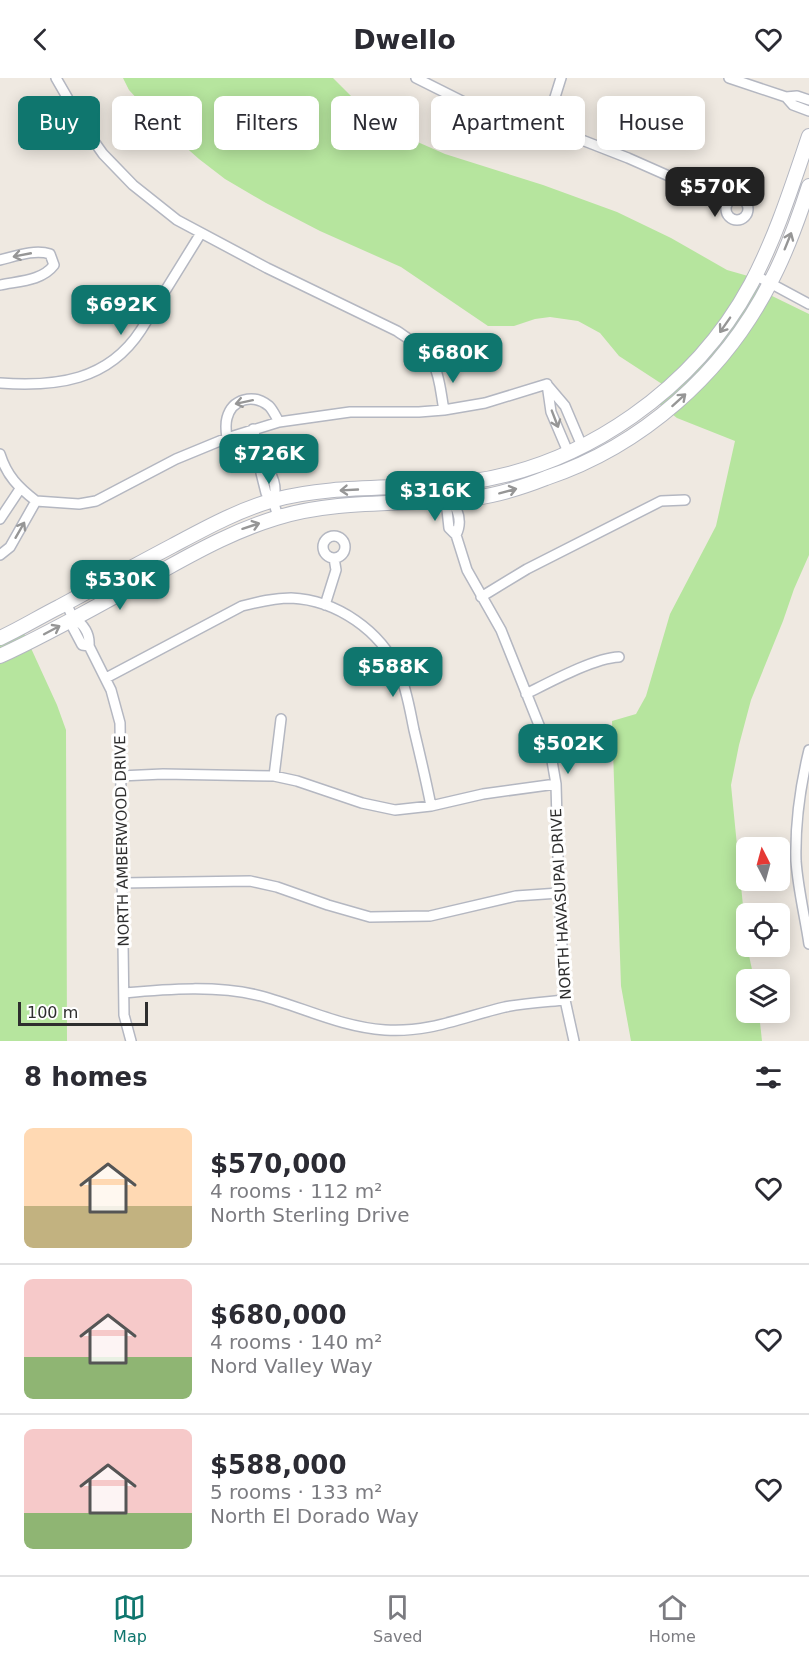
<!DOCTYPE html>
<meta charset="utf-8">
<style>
body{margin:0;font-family:"DejaVu Sans",sans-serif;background:#f7f7f7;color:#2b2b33;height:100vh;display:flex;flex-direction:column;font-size:22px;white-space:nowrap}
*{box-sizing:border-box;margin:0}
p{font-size:20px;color:#7c7c81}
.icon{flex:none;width:33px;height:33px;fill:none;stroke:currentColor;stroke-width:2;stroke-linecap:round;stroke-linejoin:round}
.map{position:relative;height:963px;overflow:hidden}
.side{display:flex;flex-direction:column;background:#fff;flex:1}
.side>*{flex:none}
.banner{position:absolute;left:18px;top:18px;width:774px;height:54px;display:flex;gap:12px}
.needle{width:39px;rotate:354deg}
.fabs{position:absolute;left:736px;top:759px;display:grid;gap:12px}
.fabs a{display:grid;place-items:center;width:54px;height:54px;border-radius:9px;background:#fff;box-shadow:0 3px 15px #0003;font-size:30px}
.scale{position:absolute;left:18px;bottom:15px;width:130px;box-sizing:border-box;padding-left:6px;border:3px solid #2e2e2e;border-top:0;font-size:16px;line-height:21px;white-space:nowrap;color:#2e2e2e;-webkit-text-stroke:4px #fff;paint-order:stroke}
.price{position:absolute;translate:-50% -51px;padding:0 14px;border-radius:12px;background:#0f766e;color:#fff;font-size:20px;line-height:39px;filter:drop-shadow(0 2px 3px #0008)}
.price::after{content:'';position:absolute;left:50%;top:36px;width:18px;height:14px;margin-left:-9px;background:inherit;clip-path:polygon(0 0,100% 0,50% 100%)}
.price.selected{background:#222;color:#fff}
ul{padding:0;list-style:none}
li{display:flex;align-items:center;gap:18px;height:150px;padding:0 24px}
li+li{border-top:2px solid #e1e1e2}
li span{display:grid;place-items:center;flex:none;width:168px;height:120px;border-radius:9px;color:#555}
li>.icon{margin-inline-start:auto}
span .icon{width:72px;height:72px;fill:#fffc;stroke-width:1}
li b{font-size:26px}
h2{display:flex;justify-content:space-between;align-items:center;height:72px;padding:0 24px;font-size:26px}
.tag{padding:0 21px;border-radius:9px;background:#fff;box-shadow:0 3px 15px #0003;font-size:21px;line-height:54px}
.tag.selected{background:#0f766e;color:#fff}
header{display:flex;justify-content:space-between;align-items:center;height:78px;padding:0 24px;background:#fff;font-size:27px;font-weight:800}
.tabs{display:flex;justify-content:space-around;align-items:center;height:84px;border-top:2px solid #e1e1e2;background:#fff;font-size:16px;color:#7c7c81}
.tabs a{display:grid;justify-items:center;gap:3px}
.tabs .selected{color:#0f766e}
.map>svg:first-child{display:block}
.green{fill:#b6e59e}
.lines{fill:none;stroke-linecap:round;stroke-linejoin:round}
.street-casing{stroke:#b4b7c1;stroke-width:12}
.secondary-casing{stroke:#b4b7c1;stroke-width:16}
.street{stroke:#fff;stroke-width:9}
.secondary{stroke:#fff;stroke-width:14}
.oneway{stroke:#969696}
.labels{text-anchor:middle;stroke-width:6;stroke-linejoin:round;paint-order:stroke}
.street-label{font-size:15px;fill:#2e2e2e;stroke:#fff}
</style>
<header><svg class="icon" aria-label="back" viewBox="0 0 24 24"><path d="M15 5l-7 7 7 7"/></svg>Dwello<svg class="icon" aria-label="heart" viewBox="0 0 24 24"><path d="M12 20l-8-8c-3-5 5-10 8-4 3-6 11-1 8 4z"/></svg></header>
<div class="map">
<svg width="809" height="963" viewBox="0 0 809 963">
<rect width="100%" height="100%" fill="#efe9e1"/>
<!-- green -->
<path class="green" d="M123,0H333L364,31L397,55L445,76L543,107L617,134L671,160L727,192L748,198L770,217L809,236V477L794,511L783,543L751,622L739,667L731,707L747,868L754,901L747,902V934L759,935L762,963H631L621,908L612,643L636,636L646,618L670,536L716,448L735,363L677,340L649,318L662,306L619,278L600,255L578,243L550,239L535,241L514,248H488L401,189L320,153L266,125L225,101L199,81L164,50L129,12Z
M19,544L57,627L66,652L67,963H0V556Z"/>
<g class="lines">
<!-- street casing -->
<g class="street-casing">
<path id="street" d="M56,0L86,52L103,76L133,107L177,142L267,190L397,253C410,262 425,270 433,285C440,298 441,317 444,332
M416,0L466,25L546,48L628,80L714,118L727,126
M729,0L786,19L797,18L809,22
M786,19L793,27L809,33
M546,48L561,0
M726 131a11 11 0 1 1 22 0a11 11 0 1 1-22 0Z
M0,182C16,178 35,171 50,176L54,187C42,203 19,203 0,207
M755,197L809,226
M0,305C56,309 108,303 141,252L201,155
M547,306L551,334L568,374
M548,308L565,328L582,368
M253,351L263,386L261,395L266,415L273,422L278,439
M227,360C226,353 225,347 227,340C232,321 253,315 269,328C273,332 276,339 279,344
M0,376C7,398 18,409 36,423
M263,386C273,395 278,410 273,422
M450,406L451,422L447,432L449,450L456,457L467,492L501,552L551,677L556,706L559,815L565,922L574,963
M451,422C459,433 462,445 456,457
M36,423L79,426L96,423L176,381L227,360L279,344L350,334H419L444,332L485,325L547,306
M0,441L20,411
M323 469a11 11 0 1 1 22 0a11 11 0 1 1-22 0Z
M0,477L10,469L36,423
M481,519L527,491L661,423L685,422
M66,525L73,540V550L82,567L89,568
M325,527L336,492L334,480
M73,540C84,546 90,556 89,568L111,612L120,645L124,937L131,963
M106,600L242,528C258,524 274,520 291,520C337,522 381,553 399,594C407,612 410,633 414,652C420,677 426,702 431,728
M526,616C550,604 594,580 619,579
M809,672C800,709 795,746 796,783C798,811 805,839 809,866
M120,698L163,696L274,698L297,703L362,725L395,732L431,728L483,716L556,706
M274,698L281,641
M121,805L250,803L277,809L328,827L370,839L430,838L516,818L559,815
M124,915C167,911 219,907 261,918C302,929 341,949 385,952C429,955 463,939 505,929C525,925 545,924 565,922"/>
</g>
<!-- secondary casing -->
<g class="secondary-casing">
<path id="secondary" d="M0,560C20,551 39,539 59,529C96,509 134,488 172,468C204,451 238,432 274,422C337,405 404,413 468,404C585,388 695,310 751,206C776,159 792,108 809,58
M0,578C57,552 112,519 167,490C203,470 237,452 276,440C340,420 409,428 474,420C499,417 523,409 546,400C642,368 724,295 770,205C785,177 799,139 809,108"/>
</g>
<!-- street -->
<use href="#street" class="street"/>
<!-- secondary -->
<use href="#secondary" class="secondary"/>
</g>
<!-- one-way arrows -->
<defs><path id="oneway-shaft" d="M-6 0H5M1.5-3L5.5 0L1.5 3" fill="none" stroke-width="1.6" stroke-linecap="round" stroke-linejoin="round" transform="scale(1.5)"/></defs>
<g class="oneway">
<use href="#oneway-shaft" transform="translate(788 163) rotate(-68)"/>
<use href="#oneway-shaft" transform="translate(22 177) rotate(169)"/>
<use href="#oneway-shaft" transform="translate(725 247) rotate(125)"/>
<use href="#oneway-shaft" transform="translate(679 322) rotate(-42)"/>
<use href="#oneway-shaft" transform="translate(244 324) rotate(168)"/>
<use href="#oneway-shaft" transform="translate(555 341) rotate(69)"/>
<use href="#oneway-shaft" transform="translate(349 412) rotate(177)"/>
<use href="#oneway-shaft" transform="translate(508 413) rotate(-15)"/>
<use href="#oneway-shaft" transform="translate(251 448) rotate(-18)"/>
<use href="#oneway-shaft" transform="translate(20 452) rotate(-60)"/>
<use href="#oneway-shaft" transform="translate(52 552) rotate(-28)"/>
</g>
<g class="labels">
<!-- street labels -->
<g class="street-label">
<text transform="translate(122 763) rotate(-91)" y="5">NORTH AMBERWOOD DRIVE</text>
<text transform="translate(561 826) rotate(-93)" y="5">NORTH HAVASUPAI DRIVE</text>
</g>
</g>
</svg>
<div class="fabs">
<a><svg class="needle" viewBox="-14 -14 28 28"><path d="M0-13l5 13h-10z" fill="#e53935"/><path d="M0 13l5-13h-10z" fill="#7c7c81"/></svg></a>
<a><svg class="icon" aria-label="locate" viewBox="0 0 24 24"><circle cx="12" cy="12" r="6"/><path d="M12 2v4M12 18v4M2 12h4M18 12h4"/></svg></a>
<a><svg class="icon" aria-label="layers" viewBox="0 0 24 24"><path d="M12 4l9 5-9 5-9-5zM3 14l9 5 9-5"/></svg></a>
</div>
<div class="scale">100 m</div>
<b class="price selected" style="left:715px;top:140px">$570K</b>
<b class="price" style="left:121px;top:258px">$692K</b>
<b class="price" style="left:453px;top:306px">$680K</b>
<b class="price" style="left:269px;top:407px">$726K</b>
<b class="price" style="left:435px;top:444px">$316K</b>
<b class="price" style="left:120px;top:533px">$530K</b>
<b class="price" style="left:393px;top:620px">$588K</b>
<b class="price" style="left:568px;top:697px">$502K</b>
<div class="banner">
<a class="tag selected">Buy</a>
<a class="tag">Rent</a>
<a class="tag">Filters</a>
<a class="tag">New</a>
<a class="tag">Apartment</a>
<a class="tag">House</a>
</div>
</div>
<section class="side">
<h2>8 homes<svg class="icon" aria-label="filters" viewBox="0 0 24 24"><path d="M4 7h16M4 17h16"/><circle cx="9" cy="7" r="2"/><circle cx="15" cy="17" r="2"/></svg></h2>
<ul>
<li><span style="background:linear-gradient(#ffd9b3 65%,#c2b280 0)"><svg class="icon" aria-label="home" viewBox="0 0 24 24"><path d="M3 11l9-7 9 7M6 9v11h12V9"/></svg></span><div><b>$570,000</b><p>4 rooms · 112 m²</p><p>North Sterling Drive</p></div><svg class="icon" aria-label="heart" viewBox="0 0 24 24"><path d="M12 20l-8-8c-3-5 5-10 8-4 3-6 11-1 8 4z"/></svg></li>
<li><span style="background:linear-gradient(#f6c9c9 65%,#8fb573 0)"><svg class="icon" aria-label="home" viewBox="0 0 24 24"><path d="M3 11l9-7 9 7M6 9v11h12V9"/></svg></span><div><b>$680,000</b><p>4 rooms · 140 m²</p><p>Nord Valley Way</p></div><svg class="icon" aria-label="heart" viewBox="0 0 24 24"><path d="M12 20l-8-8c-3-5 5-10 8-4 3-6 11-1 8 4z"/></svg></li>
<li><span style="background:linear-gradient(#f6c9c9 70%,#8fb573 0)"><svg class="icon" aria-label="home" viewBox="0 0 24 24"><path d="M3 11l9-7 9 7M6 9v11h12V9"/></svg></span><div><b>$588,000</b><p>5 rooms · 133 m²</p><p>North El Dorado Way</p></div><svg class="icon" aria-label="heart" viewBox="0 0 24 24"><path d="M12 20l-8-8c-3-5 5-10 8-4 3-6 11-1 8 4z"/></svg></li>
</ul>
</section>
<nav class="tabs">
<a class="selected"><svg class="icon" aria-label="map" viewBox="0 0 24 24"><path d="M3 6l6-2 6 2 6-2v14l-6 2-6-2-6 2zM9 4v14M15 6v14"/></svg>Map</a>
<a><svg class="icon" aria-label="saved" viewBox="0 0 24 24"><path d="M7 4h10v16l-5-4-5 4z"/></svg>Saved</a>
<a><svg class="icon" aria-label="home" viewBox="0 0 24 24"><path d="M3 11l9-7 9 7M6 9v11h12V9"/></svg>Home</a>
</nav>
